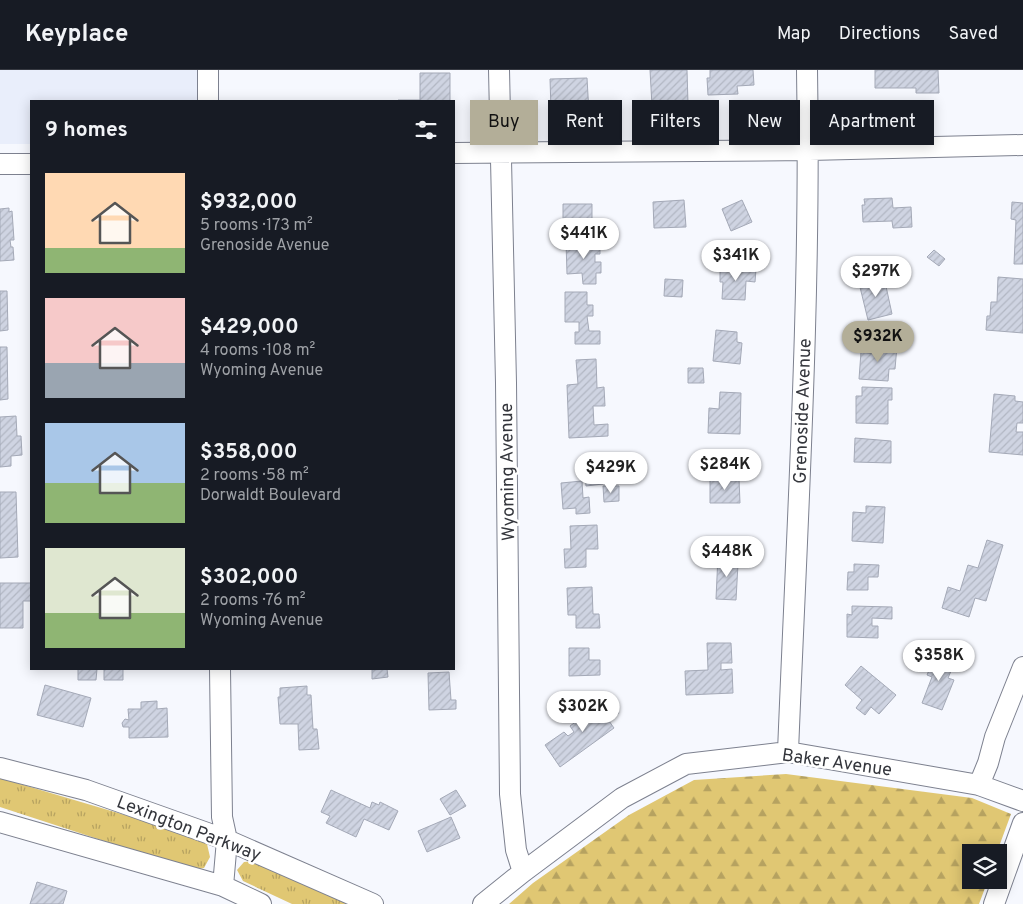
<!DOCTYPE html>
<meta charset="utf-8">
<style>
body{margin:0;font-family:Overpass,sans-serif;background:#20242c;color:#f1f3f6;height:100vh;display:flex;flex-direction:column;font-size:19px;white-space:nowrap}
*{box-sizing:border-box;margin:0}
p{font-size:16px;color:#9ea1a6}
.icon{flex:none;width:28px;height:28px;fill:none;stroke:currentColor;stroke-width:2;stroke-linecap:round;stroke-linejoin:round}
.map{position:relative;flex:1;overflow:hidden}
.side{position:absolute;left:30px;top:30px;width:425px;height:570px;display:flex;flex-direction:column;background:#171b24;border-radius:0px;box-shadow:0 2px 12px #0003}
.side>*{flex:none}
.guide{position:absolute;left:470px;top:30px;width:475px;height:45px;display:flex;gap:10px}
.fabs{position:absolute;left:962px;top:774px;display:grid;gap:10px}
.fabs a{display:grid;place-items:center;width:45px;height:45px;border-radius:0px;background:#171b24;box-shadow:0 2px 12px #0003;font-size:25px}
.price{position:absolute;translate:-50% -42px;padding:0 11px;border-radius:18px;background:#fff;color:#222;font-size:16px;line-height:32px;filter:drop-shadow(0 1px 2px #0008)}
.price::after{content:'';position:absolute;left:50%;top:30px;width:15px;height:11px;margin-left:-8px;background:inherit;clip-path:polygon(0 0,100% 0,50% 100%)}
.price.current{background:#b3ae98;color:#111}
ul{padding:0;list-style:none}
li{display:flex;align-items:center;gap:15px;height:125px;padding:0 15px}
li span{display:grid;place-items:center;flex:none;width:140px;height:100px;border-radius:0px;color:#555}
li>.icon{margin-inline-start:auto}
span .icon{width:60px;height:60px;fill:#fffc;stroke-width:1}
li b{font-size:21px}
h2{display:flex;justify-content:space-between;align-items:center;height:60px;padding:0 15px;font-size:21px}
.pill{padding:0 18px;border-radius:0px;background:#171b24;box-shadow:0 2px 12px #0003;font-size:18px;line-height:45px}
.pill.current{background:#b3ae98;color:#111}
header{display:flex;align-items:center;gap:30px;box-sizing:border-box;height:70px;padding:0 25px;background:#171b24;border-bottom:1px solid #363941}
header strong{font-size:24px}
nav{display:flex;gap:28px;margin-inline-start:auto;font-size:18px}
.map>svg:first-child{display:block}
.built{fill:#e9eefb}
.grass{fill:url(#grass-tufts)}
.forest{fill:url(#forest-firs)}
.building{fill:url(#building-hatch);stroke:#a4a9b7}
.lines{fill:none;stroke-linecap:round;stroke-linejoin:round}
.minor-casing{stroke:#7d818f;stroke-width:22}
.minor{stroke:#fff;stroke-width:20}
.labels{text-anchor:middle;stroke-width:5;stroke-linejoin:round;paint-order:stroke}
.street-label{font-size:18px;fill:#34363c;stroke:#fff}
</style>
<header>
<strong>Keyplace</strong>
<nav><a>Map</a><a>Directions</a><a>Saved</a></nav>
</header>
<div class="map">
<svg width="1023" height="834" viewBox="0 0 1023 834">
<defs>
<pattern id="grass-tufts" width="24" height="20" patternUnits="userSpaceOnUse" patternTransform="scale(1.25)"><rect width="24" height="20" fill="#e0c773"/><path d="M3 7l-1-3M5 7V3M7 7l1-3M15 17l-1-3M17 17v-4M19 17l1-3" fill="none" stroke="#b6a260"/></pattern>
<pattern id="forest-firs" width="22" height="20" patternUnits="userSpaceOnUse" patternTransform="scale(1.25)"><rect width="22" height="20" fill="#e0c773"/><path d="M5 1l3.5 6h-7zM16 11l3.5 6h-7z" fill="#b6a260"/></pattern>
<pattern id="building-hatch" width="6" height="6" patternUnits="userSpaceOnUse" patternTransform="scale(1.25)"><rect width="6" height="6" fill="#cfd4e2"/><path d="M-1 1l2-2M0 6l6-6M5 7l2-2" fill="none" stroke="#b2b7c3"/></pattern>
</defs>
<rect width="100%" height="100%" fill="#f6f8fe"/>
<!-- built -->
<path class="built" d="M0,0H197V31H31V74H0Z"/>
<!-- grass -->
<path class="grass" d="M0,708L189,764L207,774L210,787L204,798L193,800L0,737Z
M255,791L352,834H292L243,811L237,800L244,792Z"/>
<!-- forest -->
<path class="forest" d="M786,704L972,728L1011,744L997,782H971V810H988L979,834H509L533,813L629,745L694,710Z"/>
<!-- building -->
<path class="building" d="M650,0H687L688,34L652,36Z
M710,0H753L754,15L737,16L738,24L708,25L707,8H710Z
M875,0H938L939,23H916V18H875Z
M420,3H450V31H398V30H420Z
M587,8L589,43L574,44V38L551,39L550,9Z
M892,128L893,138L911,137L912,157L893,158L892,151L863,152L862,135H865L864,129Z
M684,130L686,157L654,158L653,132Z
M742,130L752,152L731,161L722,139Z
M1012,132L1023,133V194H1014L1016,150L1011,149Z
M563,134H592V155L563,154Z
M9,138V142L12,141L14,170H10L11,177H13L14,190L0,191V139Z
M600,171V184H595V192H601V203H596V214H583L582,203L567,204L566,172Z
M934,180L945,189L939,196L927,187Z
M720,198L756,199L755,212L746,211L745,230L722,229L723,212H720Z
M884,207L892,244L868,250L859,213Z
M998,207L1023,209V263L986,260L987,246H990L991,232H997Z
M665,209L683,210L682,227L664,226Z
M0,221H7L8,260L0,261Z
M565,222H587V235H593V246H587L589,261H600V274H575V262H579V252H565Z
M716,260L737,262V272L742,273L740,294L713,291Z
M875,274L897,276L895,299H889L888,311L859,309L861,282L875,284Z
M0,277H7L8,329L0,330Z
M596,289L597,318L604,317L605,336H593L594,355L608,354V366L569,368L567,315L578,314L576,290Z
M688,298H703L704,313H688Z
M862,317L892,318V330H888V354L856,353V326H862Z
M720,322L741,323L740,364L708,363L709,338L719,339Z
M994,324L1015,326V331L1023,332V353H1017L1016,362H1023V385L989,382Z
M16,346L17,366H21L22,385L11,386V396L0,397V347Z
M855,368L891,371V393L854,392Z
M602,402L603,414L586,416L585,403Z
M739,409L740,433H710V410Z
M582,411L583,428L589,427L590,443L576,444V438L563,439L561,413Z
M603,416H619V431L604,432Z
M0,422H16L18,487L0,488Z
M866,436L885,437L883,473L852,471L853,442L866,443Z
M597,455L598,479H586V497L565,498L564,479H571L570,456Z
M987,470L1003,475L986,531L975,528L969,547L942,538L948,517L960,521L968,495L978,498Z
M718,485L733,486V494H738L736,530L716,529Z
M854,494L879,495L878,507H868V520H847L848,502H854Z
M0,513H31V531H23V558H0Z
M592,517L593,544H599L600,558H576V545H568L567,518Z
M852,536L892,537V549L872,548V556H878V568L847,567V544L852,545Z
M707,573H731L732,593H721V600L732,599L733,623L686,625L685,601L708,600Z
M569,578H589V590H600V605L569,606Z
M936,584L955,592L948,608L954,610L942,640L922,633L932,607L927,605Z
M861,596L896,625L879,644L871,637L865,645L856,638L862,630L845,615Z
M78,599H97L96,610H78Z
M104,599H123V610H104Z
M387,599L388,607L372,609V600Z
M449,602L451,630H456V639L429,640L428,603Z
M45,615L91,628L83,657L37,645Z
M307,616V625H311L313,659H317L319,679L299,680L298,654H280L278,627H280V618Z
M607,627L619,643L609,651L614,658L560,697L545,675L564,662L568,666L574,662L570,656L600,634L599,632Z
M157,631V639L167,638L168,667L129,668V657H123L122,653L125,649L129,650L128,639H141V632Z
M331,720L370,738L372,732L379,735L380,732L398,741L389,760L364,749L356,767L326,753L330,746L321,742Z
M456,720L466,736L450,745L440,729Z
M451,747L460,768L427,782L418,761Z
M37,812L67,821L63,834H30Z"/>
<g class="lines">
<!-- minor casing -->
<g class="minor-casing">
<path id="minor" d="M208,0V31
M499,0L506,313L510,724L516,780L523,802
M454,83L809,80L1023,75
M0,94H31
M220,599L222,747L227,770L223,816
M788,682C797,454 811,227 807,0
M0,698L86,720L227,770L373,834
M979,715L988,693L995,667L1023,597
M0,752L223,816L261,834
M483,834L523,802L622,728L686,694L788,682L979,715L1023,731
M994,834L1023,753"/>
</g>
<!-- minor -->
<use href="#minor" class="minor"/>
</g>
<g class="labels">
<!-- street labels -->
<g class="street-label">
<text transform="translate(802 341) rotate(-88)" y="6">Grenoside Avenue</text>
<text transform="translate(507 402) rotate(-91)" y="6">Wyoming Avenue</text>
<text transform="translate(837 692) rotate(8)" y="6">Baker Avenue</text>
<text transform="translate(189 758) rotate(21)" y="6">Lexington Parkway</text>
</g>
</g>
</svg>
<div class="fabs">
<a><svg class="icon" aria-label="layers" viewBox="0 0 24 24"><path d="M12 4l9 5-9 5-9-5zM3 14l9 5 9-5"/></svg></a>
</div>
<b class="price" style="left:584px;top:190px">$441K</b>
<b class="price" style="left:736px;top:212px">$341K</b>
<b class="price" style="left:876px;top:228px">$297K</b>
<b class="price current" style="left:878px;top:293px">$932K</b>
<b class="price" style="left:725px;top:421px">$284K</b>
<b class="price" style="left:611px;top:424px">$429K</b>
<b class="price" style="left:727px;top:508px">$448K</b>
<b class="price" style="left:939px;top:612px">$358K</b>
<b class="price" style="left:583px;top:663px">$302K</b>
<div class="guide">
<a class="pill current">Buy</a>
<a class="pill">Rent</a>
<a class="pill">Filters</a>
<a class="pill">New</a>
<a class="pill">Apartment</a>
</div>
<section class="side">
<h2>9 homes<svg class="icon" aria-label="filters" viewBox="0 0 24 24"><path d="M4 7h16M4 17h16"/><circle cx="9" cy="7" r="2"/><circle cx="15" cy="17" r="2"/></svg></h2>
<ul>
<li><span style="background:linear-gradient(#ffd9b3 75%,#8fb573 0)"><svg class="icon" aria-label="home" viewBox="0 0 24 24"><path d="M3 11l9-7 9 7M6 9v11h12V9"/></svg></span><div><b>$932,000</b><p>5 rooms · 173 m²</p><p>Grenoside Avenue</p></div></li>
<li><span style="background:linear-gradient(#f6c9c9 65%,#9aa5b1 0)"><svg class="icon" aria-label="home" viewBox="0 0 24 24"><path d="M3 11l9-7 9 7M6 9v11h12V9"/></svg></span><div><b>$429,000</b><p>4 rooms · 108 m²</p><p>Wyoming Avenue</p></div></li>
<li><span style="background:linear-gradient(#a9c7e8 60%,#8fb573 0)"><svg class="icon" aria-label="home" viewBox="0 0 24 24"><path d="M3 11l9-7 9 7M6 9v11h12V9"/></svg></span><div><b>$358,000</b><p>2 rooms · 58 m²</p><p>Dorwaldt Boulevard</p></div></li>
<li><span style="background:linear-gradient(#dfe7d0 65%,#8fb573 0)"><svg class="icon" aria-label="home" viewBox="0 0 24 24"><path d="M3 11l9-7 9 7M6 9v11h12V9"/></svg></span><div><b>$302,000</b><p>2 rooms · 76 m²</p><p>Wyoming Avenue</p></div></li>
</ul>
</section>
</div>
